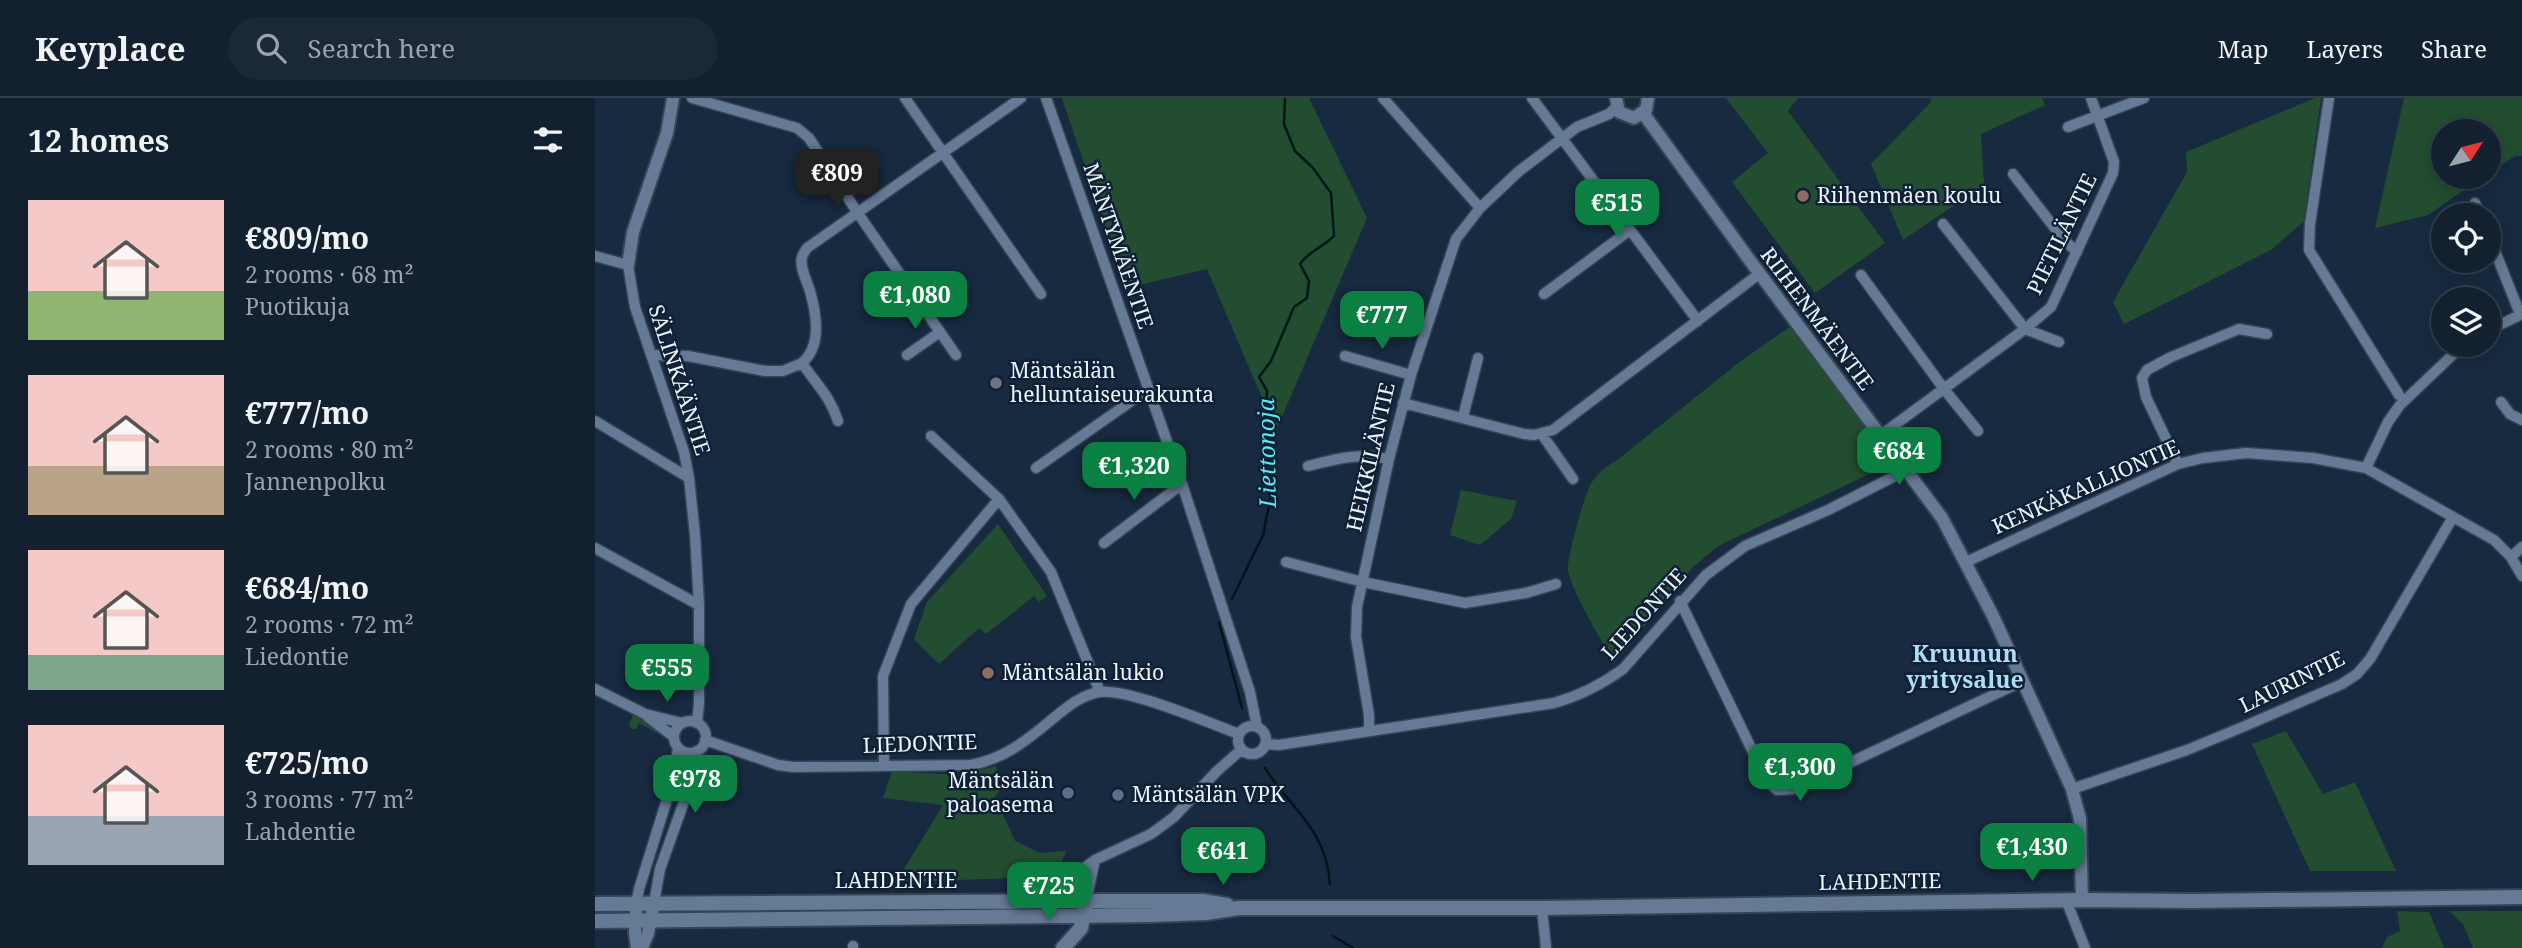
<!DOCTYPE html>
<meta charset="utf-8">
<style>
body{margin:0;font-family:"Noto Serif",serif;background:#1b2838;color:#f1f3f6;height:100vh;display:flex;flex-direction:column;font-size:26px;white-space:nowrap}
*{box-sizing:border-box;margin:0}
p{font-size:23px;color:#9ca3ab}
.icon{flex:none;width:38px;height:38px;fill:none;stroke:currentColor;stroke-width:2;stroke-linecap:round;stroke-linejoin:round}
.map{position:relative;flex:1;overflow:hidden}
.sheet{display:flex;flex-direction:column;background:#122030;width:595px}
.sheet>*{flex:none}
.needle{width:46px;rotate:54deg}
.fabs{position:absolute;left:1836px;top:21px;display:grid;gap:14px}
.fabs a{display:grid;place-items:center;width:70px;height:70px;border-radius:50%;background:#122030;box-shadow:0 4px 18px #0003,0 0 0 2px #313e4c;font-size:35px}
.price{position:absolute;translate:-50% -60px;padding:0 16px;border-radius:14px;background:#0b8043;color:#fff;font-size:23px;line-height:46px;filter:drop-shadow(0 2px 4px #0008)}
.price::after{content:'';position:absolute;left:50%;top:42px;width:21px;height:16px;margin-left:-10px;background:inherit;clip-path:polygon(0 0,100% 0,50% 100%)}
.price.on{background:#222;color:#fff}
ul{padding:0;list-style:none}
li{display:flex;align-items:center;gap:21px;height:175px;padding:0 28px}
li span{display:grid;place-items:center;flex:none;width:196px;height:140px;border-radius:0px;color:#555}
li>.icon{margin-inline-start:auto}
span .icon{width:84px;height:84px;fill:#fffc;stroke-width:1}
li b{font-size:30px}
h2{display:flex;justify-content:space-between;align-items:center;height:84px;padding:0 28px;font-size:30px}
header{display:flex;align-items:center;gap:42px;box-sizing:border-box;height:98px;padding:0 35px;background:#122030;border-bottom:2px solid #313e4c}
header strong{font-size:33px}
nav{display:flex;gap:38px;margin-inline-start:auto;font-size:24px}
.search{width:490px;height:63px;background:#1b2838;display:flex;align-items:center;gap:18px;box-sizing:border-box;padding:0 24px;border-radius:38px;color:#9ca3ab;font-size:26px}
main{display:flex;flex:1;min-height:0}
.map>svg:first-child{display:block}
.green{fill:#224d30}
.lines{fill:none;stroke-linecap:round;stroke-linejoin:round}
.stream{stroke:#001518;stroke-width:2.5}
.minor-casing{stroke:#364455;stroke-width:13}
.tertiary-casing{stroke:#364455;stroke-width:16}
.secondary-casing{stroke:#364455;stroke-width:18}
.minor{stroke:#657a94;stroke-width:10}
.tertiary{stroke:#657a94;stroke-width:12}
.secondary{stroke:#657a94;stroke-width:14}
.education-dot{fill:#8d6e63;stroke:#0e2035;stroke-width:2.5}
.worship-dot{fill:#6b7280;stroke:#0e2035;stroke-width:2.5}
.service-dot{fill:#5c6f8a;stroke:#0e2035;stroke-width:2.5}
.labels{text-anchor:middle;stroke-width:5;stroke-linejoin:round;paint-order:stroke}
.poi-label{font-size:21px;fill:#edf4fd;stroke:#0e2035;text-anchor:start}
.street-label{font-size:21px;fill:#edf4fd;stroke:#0e2035}
.water-label{font-size:23px;font-style:italic;fill:#5de6f1;stroke:#0e2035}
.neighbourhood-label{font-size:23px;font-weight:bold;fill:#addef5;stroke:#0e2035}
</style>
<header>
<strong>Keyplace</strong>
<div class="search"><svg class="icon" aria-label="search" viewBox="0 0 24 24"><circle cx="10" cy="10" r="6"/><path d="M15 15l6 6"/></svg>Search here</div>
<nav><a>Map</a><a>Layers</a><a>Share</a></nav>
</header>
<main>
<section class="sheet">
<h2>12 homes<svg class="icon" aria-label="filters" viewBox="0 0 24 24"><path d="M4 7h16M4 17h16"/><circle cx="9" cy="7" r="2"/><circle cx="15" cy="17" r="2"/></svg></h2>
<ul>
<li><span style="background:linear-gradient(#f6c9c9 65%,#8fb573 0)"><svg class="icon" aria-label="home" viewBox="0 0 24 24"><path d="M3 11l9-7 9 7M6 9v11h12V9"/></svg></span><div><b>€809/mo</b><p>2 rooms · 68 m²</p><p>Puotikuja</p></div></li>
<li><span style="background:linear-gradient(#f6c9c9 65%,#b9a48a 0)"><svg class="icon" aria-label="home" viewBox="0 0 24 24"><path d="M3 11l9-7 9 7M6 9v11h12V9"/></svg></span><div><b>€777/mo</b><p>2 rooms · 80 m²</p><p>Jannenpolku</p></div></li>
<li><span style="background:linear-gradient(#f6c9c9 75%,#7fa58c 0)"><svg class="icon" aria-label="home" viewBox="0 0 24 24"><path d="M3 11l9-7 9 7M6 9v11h12V9"/></svg></span><div><b>€684/mo</b><p>2 rooms · 72 m²</p><p>Liedontie</p></div></li>
<li><span style="background:linear-gradient(#f6c9c9 65%,#9aa5b1 0)"><svg class="icon" aria-label="home" viewBox="0 0 24 24"><path d="M3 11l9-7 9 7M6 9v11h12V9"/></svg></span><div><b>€725/mo</b><p>3 rooms · 77 m²</p><p>Lahdentie</p></div></li>
</ul>
</section>
<div class="map">
<svg width="1927" height="850" viewBox="0 0 1927 850">
<rect width="100%" height="100%" fill="#182a40"/>
<!-- green -->
<path class="green" d="M467,0H714L772,120L681,333L612,171L531,190Z
M1131,0H1203L1193,13L1290,145L1220,195L1137,84L1173,55Z
M1336,0H1447L1450,7L1386,36L1389,87L1308,142L1276,66L1335,5Z
M1720,0H1726L1709,123L1676,152L1529,226L1518,204L1592,74L1591,54Z
M1809,0H1927V58H1920L1894,75V33H1848V79H1888L1833,117L1780,130Z
M1196,228L1290,356L1289,369L1123,448L1097,470L1019,565C1006,541 979,498 973,473C971,462 990,394 997,384C1003,375 1011,368 1021,363L1147,262Z
M866,392L922,403L916,421L885,447L855,437Z
M403,426L452,498L444,504L439,498L391,536L384,530L344,566L319,541L332,504Z
M41,617L65,632L64,636L44,625L41,631H37L34,628L37,618Z
M1691,633L1728,696L1760,684L1801,773H1715L1657,646Z
M401,668L405,692L400,699L420,743L445,755L472,753L458,779L301,784L348,707L288,700L297,673L365,677Z
M1802,813L1834,814L1849,850H1787L1792,839L1805,833Z
M1854,813H1927V850H1878L1868,826Z"/>
<g class="lines">
<!-- stream -->
<path class="stream" d="M637,501L669,435C670,412 683,400 668,377L672,293L664,279L676,263L699,209L712,200L714,183L705,166C714,153 727,150 739,138L736,95L718,70L700,53L689,26L690,0
M624,524L647,610
M670,670C697,713 731,730 735,786
M738,838L758,850"/>
<!-- minor casing -->
<g class="minor-casing">
<path id="minor" d="M97,0L202,30L214,40L262,114L361,257
M310,0L446,196
M451,0L587,386L655,594L662,629
M788,0L885,110
M937,0L1103,223
M1734,0L1715,126L1714,152L1804,297
M1473,29L1549,0
M1418,76L1469,142L1482,154
M1880,105L1885,117
M1348,126L1430,231L1464,244
M1894,138L1925,216
M0,158L33,167L40,209L89,354L94,380L100,437L104,507V605L102,625
M1266,177L1349,291L1383,333
M949,196L1035,132
M1894,232L1927,216
M56,257L93,258L170,273H188L207,265
M312,257L345,234
M750,258L816,277
M1906,304L1915,316L1927,322
M808,305L929,336L939,337L958,332L1164,176
M868,319L883,260
M0,323L94,380
M243,323C235,298 221,286 207,265C226,249 222,219 216,197C214,186 204,171 207,159C208,156 210,153 212,150L426,0
M946,335L978,381
M1286,337L1430,231L1456,209L1518,75L1519,64L1496,0
M336,338L404,401L456,474L505,594
M1583,366L1551,299L1547,280L1552,272L1576,259L1644,231L1672,236
M713,368C741,361 766,354 794,361
M441,370L552,292
M1771,370L1793,324L1805,307L1868,247
M509,445L587,386
M0,450L104,507
M1916,459L1927,449
M691,464L768,484L870,505L931,495L961,486
M1371,464L1583,366L1608,360L1651,355L1718,360L1771,370L1899,442L1916,459L1927,478
M1085,503L1172,683L1182,692L1199,691L1428,583
M0,591L50,616L87,625
M53,619L79,639
M79 639a16 16 0 1 1 32 0a16 16 0 1 1-32 0Z
M643 642a14 14 0 1 1 28 0a14 14 0 1 1-28 0Z
M774,633V617L761,539L762,509L794,361L816,277L861,141L885,110L923,74L982,29L1014,16L1021,9
M110,642L183,667L198,669L376,667C408,661 430,644 455,623C470,611 485,597 505,594C533,590 614,625 644,636
M670,646L684,647L959,605C984,598 1006,587 1028,571L1111,477L1150,448L1233,412L1312,372
M289,667L288,578L316,506L404,401
M1477,691L1592,652L1650,628L1747,586L1762,576L1775,561L1858,419
M1471,802L1490,850
M473,803L476,787L484,774L500,762L556,736L579,719L622,673L646,652
M491,803L500,762
M59,805L65,771L96,684L102,653
M41,806L44,791L78,682L83,650
M947,810L951,850
M258,848V850"/>
</g>
<!-- tertiary casing -->
<g class="tertiary-casing">
<path id="tertiary" d="M1021,0L1024,14L1039,20L1051,12L1053,0
M1048,15L1156,164L1347,420L1398,518L1477,691L1485,721L1487,802
M33,167L38,134L72,35L78,0
M41,813L40,835L42,850
M47,850L53,835L59,805"/>
</g>
<!-- secondary casing -->
<g class="secondary-casing">
<path id="secondary" d="M0,806L491,803H607L632,807
M0,823L556,817L611,815L644,810H947L1487,802L1599,803L1927,799
M468,850L486,830L490,810"/>
</g>
<!-- minor -->
<use href="#minor" class="minor"/>
<!-- tertiary -->
<use href="#tertiary" class="tertiary"/>
<!-- secondary -->
<use href="#secondary" class="secondary"/>
</g>
<!-- markers -->
<g class="education-dot">
<circle cx="1208" cy="98" r="7"/>
<circle cx="393" cy="575" r="7"/>
</g>
<circle class="worship-dot" cx="401" cy="285" r="7"/>
<g class="service-dot">
<circle cx="473" cy="695" r="7"/>
<circle cx="523" cy="697" r="7"/>
</g>
<g class="labels">
<!-- poi labels -->
<g class="poi-label">
<text x="1222" y="105">Riihenmäen koulu</text>
<text x="415" y="280">Mäntsälän<tspan x="415" dy="24">helluntaiseurakunta</tspan></text>
<text x="407" y="582">Mäntsälän lukio</text>
<text x="459" y="690" text-anchor="end">Mäntsälän<tspan x="459" dy="24">paloasema</tspan></text>
<text x="537" y="704">Mäntsälän VPK</text>
</g>
<!-- street labels -->
<g class="street-label">
<text transform="translate(1467 136) rotate(-64)" y="7">PIETILÄNTIE</text>
<text transform="translate(523 148) rotate(71)" y="7">MÄNTYMÄENTIE</text>
<text transform="translate(1222 221) rotate(53)" y="7">RIIHENMÄENTIE</text>
<text transform="translate(84 282) rotate(72)" y="7">SÄLINKÄÄNTIE</text>
<text transform="translate(776 359) rotate(-77)" y="7">HEIKKILÄNTIE</text>
<text transform="translate(1491 389) rotate(-24)" y="7">KENKÄKALLIONTIE</text>
<text transform="translate(1049 516) rotate(-48)" y="7">LIEDONTIE</text>
<text transform="translate(1697 584) rotate(-26)" y="7">LAURINTIE</text>
<text transform="translate(325 646) rotate(-2)" y="7">LIEDONTIE</text>
<text x="301" y="790">LAHDENTIE</text>
<text transform="translate(1285 784) rotate(-1)" y="7">LAHDENTIE</text>
</g>
<!-- water labels -->
<g class="water-label">
<text transform="translate(672 355) rotate(-91)" y="8">Liettonoja</text>
</g>
<!-- neighbourhood labels -->
<g class="neighbourhood-label">
<text x="1370" y="564">Kruunun<tspan x="1370" dy="26">yritysalue</tspan></text>
</g>
</g>
</svg>
<div class="fabs">
<a><svg class="needle" viewBox="-14 -14 28 28"><path d="M0-13l5 13h-10z" fill="#e53935"/><path d="M0 13l5-13h-10z" fill="#9ca3ab"/></svg></a>
<a><svg class="icon" aria-label="locate" viewBox="0 0 24 24"><circle cx="12" cy="12" r="6"/><path d="M12 2v4M12 18v4M2 12h4M18 12h4"/></svg></a>
<a><svg class="icon" aria-label="layers" viewBox="0 0 24 24"><path d="M12 4l9 5-9 5-9-5zM3 14l9 5 9-5"/></svg></a>
</div>
<b class="price on" style="left:242px;top:111px">€809</b>
<b class="price" style="left:1022px;top:141px">€515</b>
<b class="price" style="left:320px;top:233px">€1,080</b>
<b class="price" style="left:787px;top:253px">€777</b>
<b class="price" style="left:1304px;top:389px">€684</b>
<b class="price" style="left:539px;top:404px">€1,320</b>
<b class="price" style="left:72px;top:606px">€555</b>
<b class="price" style="left:1205px;top:705px">€1,300</b>
<b class="price" style="left:100px;top:717px">€978</b>
<b class="price" style="left:1437px;top:785px">€1,430</b>
<b class="price" style="left:628px;top:789px">€641</b>
<b class="price" style="left:454px;top:824px">€725</b>
</div>
</main>
